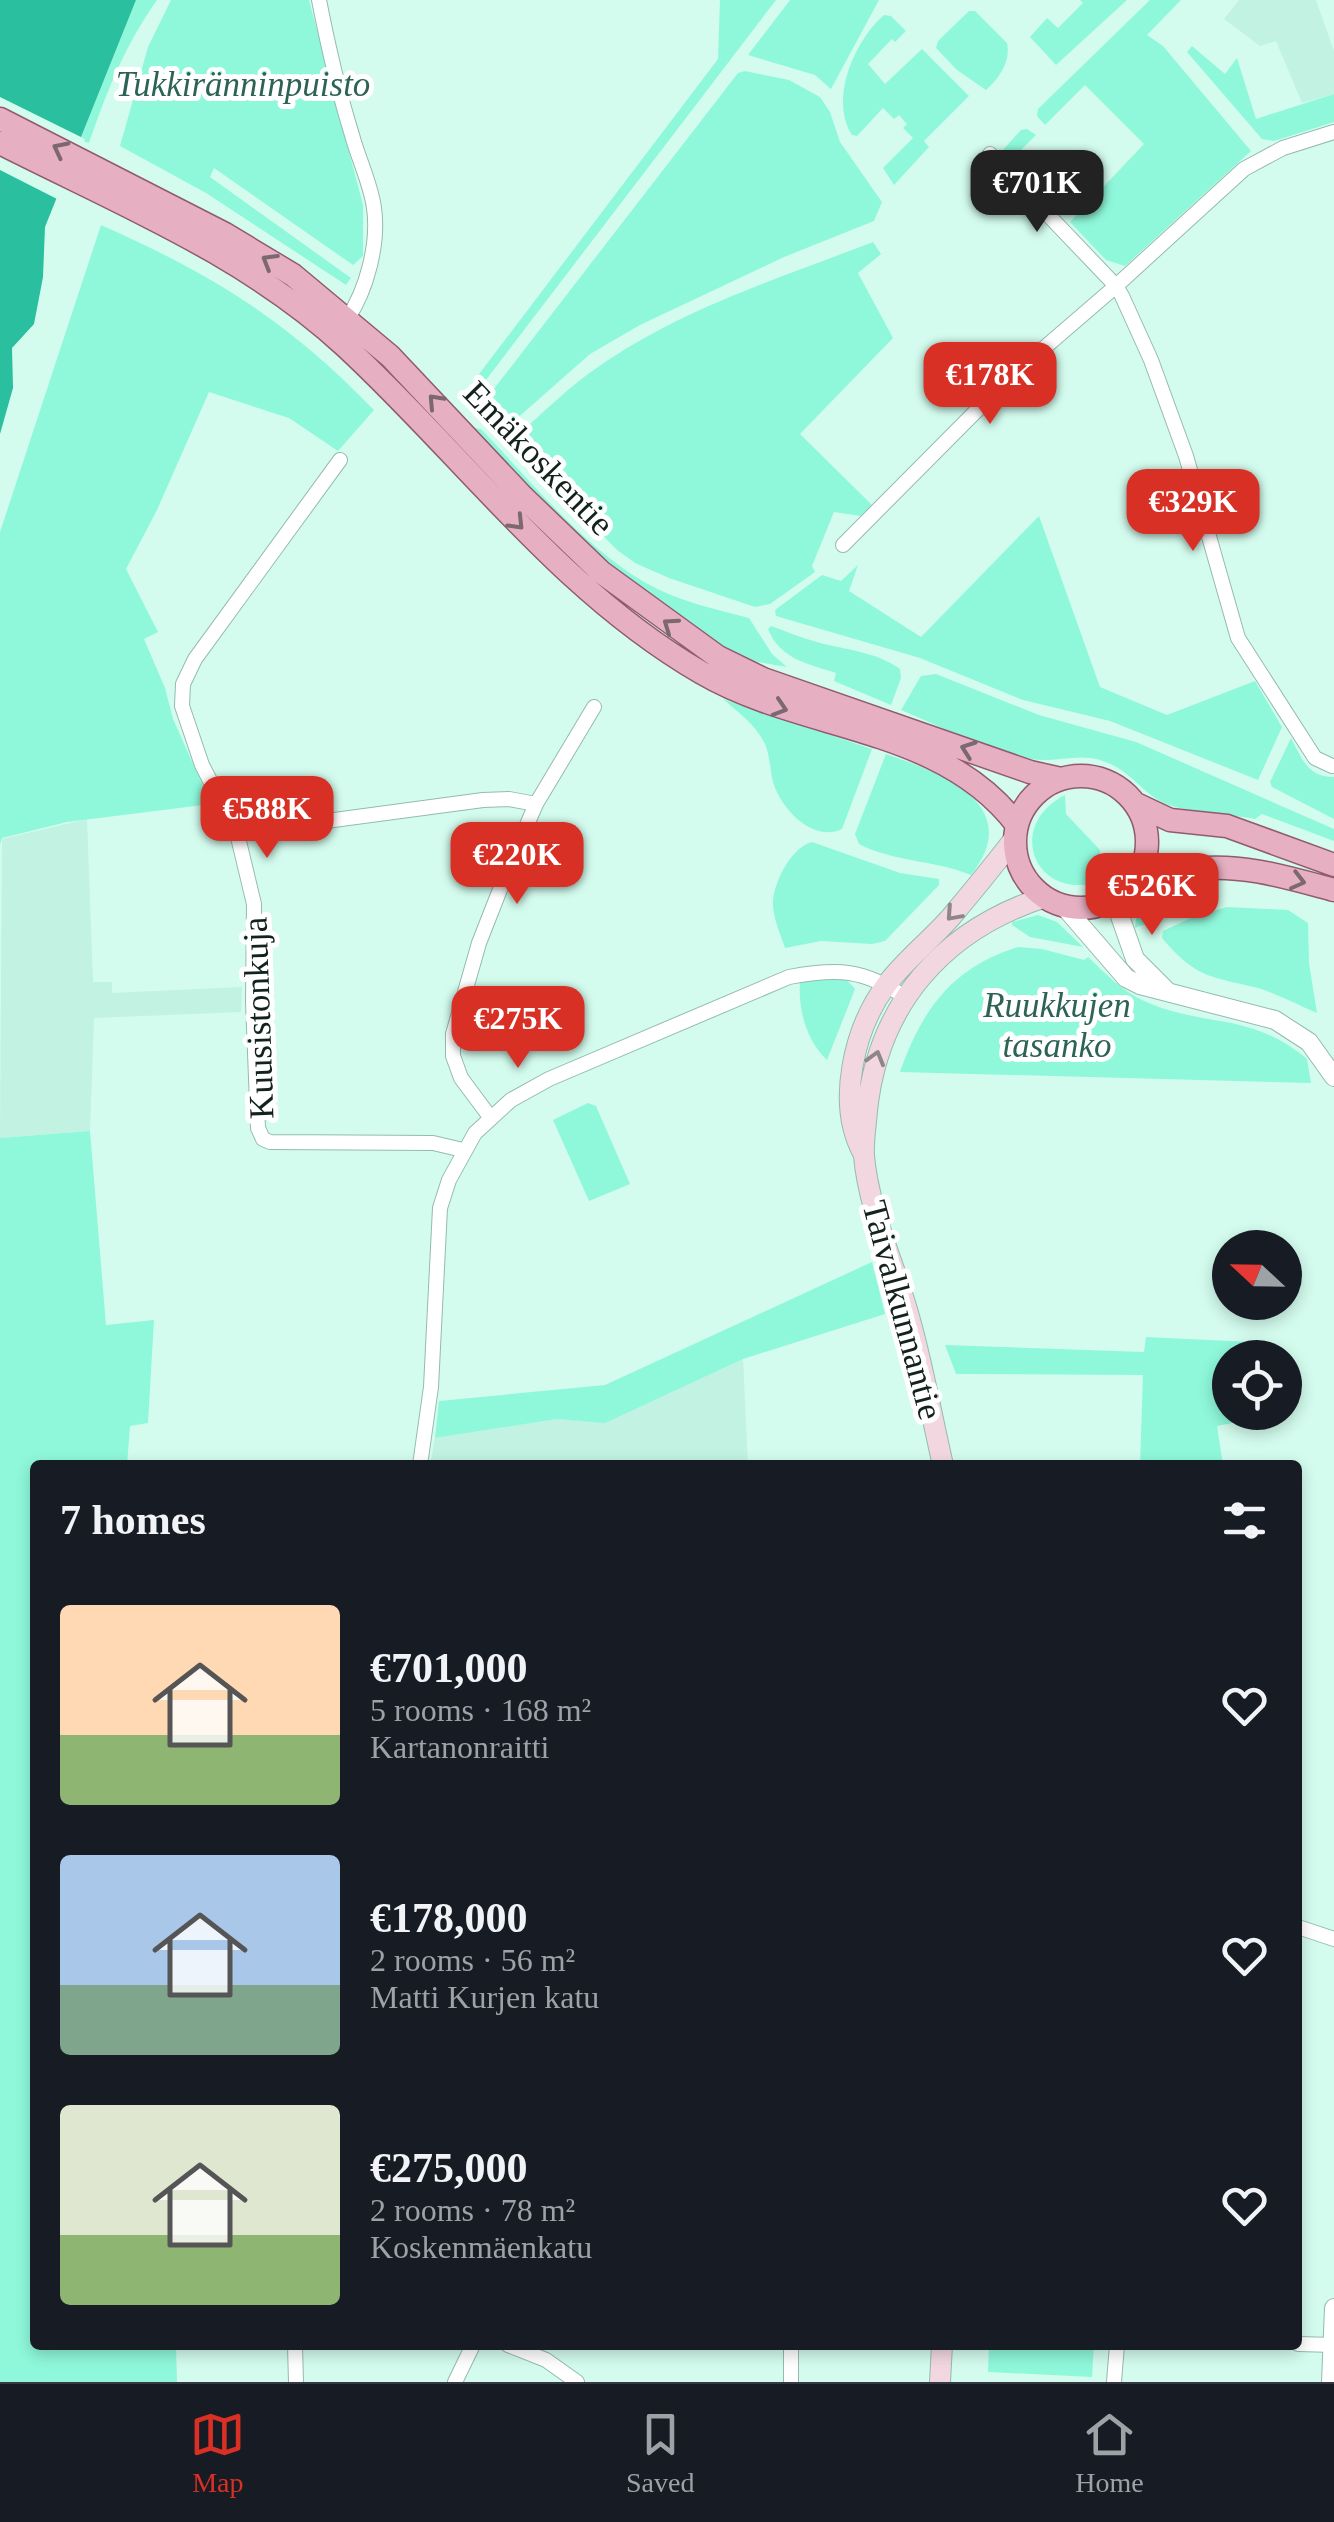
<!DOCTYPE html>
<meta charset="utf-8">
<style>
body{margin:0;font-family:"Times New Roman",serif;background:#20242c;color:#f1f3f6;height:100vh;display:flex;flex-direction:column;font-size:38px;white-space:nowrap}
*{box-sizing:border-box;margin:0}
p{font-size:32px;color:#9ea1a6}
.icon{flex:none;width:55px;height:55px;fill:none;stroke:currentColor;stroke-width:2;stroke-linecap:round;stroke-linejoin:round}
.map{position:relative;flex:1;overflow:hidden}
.sheet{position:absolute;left:30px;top:1460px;width:1272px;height:890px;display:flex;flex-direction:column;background:#171b24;border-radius:10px;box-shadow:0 5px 15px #0003}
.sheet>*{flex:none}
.needle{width:65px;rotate:292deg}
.fabs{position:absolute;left:1212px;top:1230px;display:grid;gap:20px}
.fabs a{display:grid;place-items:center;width:90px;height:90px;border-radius:50%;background:#171b24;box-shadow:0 5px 15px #0003;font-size:50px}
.price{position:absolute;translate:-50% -85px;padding:0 22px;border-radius:20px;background:#d93025;color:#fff;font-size:32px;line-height:65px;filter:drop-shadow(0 2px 5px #0008)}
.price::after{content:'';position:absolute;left:50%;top:60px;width:30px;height:22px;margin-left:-15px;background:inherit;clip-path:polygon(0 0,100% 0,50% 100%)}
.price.current{background:#222;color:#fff}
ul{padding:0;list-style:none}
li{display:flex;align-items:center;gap:30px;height:250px;padding:0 30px}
li span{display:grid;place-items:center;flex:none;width:280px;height:200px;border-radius:10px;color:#555}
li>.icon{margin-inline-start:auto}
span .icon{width:120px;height:120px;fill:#fffc;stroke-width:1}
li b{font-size:42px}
h2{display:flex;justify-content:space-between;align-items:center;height:120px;padding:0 30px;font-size:42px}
.menu{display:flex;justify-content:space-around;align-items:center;height:140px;border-top:2px solid #363941;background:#171b24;font-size:28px;color:#9ea1a6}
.menu a{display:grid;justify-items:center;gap:5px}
.menu .current{color:#d93025}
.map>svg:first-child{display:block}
.built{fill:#c1f2e2}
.green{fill:#8ff8da}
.water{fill:#2abf9e}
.pier{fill:#d3fcee}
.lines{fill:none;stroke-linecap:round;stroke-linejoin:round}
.minor-casing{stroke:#94bbae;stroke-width:16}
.tertiary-casing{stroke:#94bbae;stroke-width:20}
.secondary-casing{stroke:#94bbae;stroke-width:22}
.primary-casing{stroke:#915b6e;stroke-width:25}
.minor{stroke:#fff;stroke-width:14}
.tertiary{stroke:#fff;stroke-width:18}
.secondary{stroke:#f2d7e1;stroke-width:20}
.primary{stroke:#e6afc2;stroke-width:22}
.oneway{stroke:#7c6870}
.oneway2{stroke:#8e8689}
.labels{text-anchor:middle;stroke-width:10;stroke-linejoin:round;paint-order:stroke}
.park-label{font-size:35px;font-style:italic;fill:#2c6355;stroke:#fff}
.street-label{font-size:35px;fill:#13221d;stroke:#fff}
</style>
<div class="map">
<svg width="1334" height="2382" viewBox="0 0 1334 2382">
<rect width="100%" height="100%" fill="#d3fcee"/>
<!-- built -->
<path class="built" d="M1239,0H1316L1334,51V94L1302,103L1276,41L1260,46L1224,19Z
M87,819L93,982H112V993L242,987L241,1012L94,1018L90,1131L0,1138L2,839Z
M743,1359L748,1465H430L435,1438L557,1419L605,1422Z"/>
<!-- green -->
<path class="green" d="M136,0H157C125,45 107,91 89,143L80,140Z
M171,0H309L363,205V256L353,265L214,168L210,177L351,278L346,285L206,193L120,146L148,47Z
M720,0H776L476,393L471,394L467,390L718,59Z
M790,0H879L831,89L815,75L748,55Z
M1080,0H1127L1056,65L1030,37L1047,18L1058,28L1083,3Z
M1150,0H1181L1147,35L1163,46L1251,151L1125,266L1106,260L1070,222L1144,144L1085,85L1045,125L1037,116L1038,109Z
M969,11H975L1007,43C1011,62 999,78 986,90L957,70L936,48L938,41Z
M884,15L891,16L906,31L895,42L892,39L868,64L885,84L922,49L969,96L924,141L929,147L894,185L883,168L913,138L903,128L907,124L899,115L894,119L883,108L857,136L852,135C829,100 854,41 884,15Z
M1192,46L1225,74L1237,58L1256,119L1334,94V122L1274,141L1262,139L1187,52Z
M745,71L789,80L820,97L830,112L840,142L882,202L874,221L784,257L640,325L590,354L513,422L498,424L484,412L483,403L738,73Z
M1027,129L1036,135L1021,150L1071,200L1057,211L1000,153L1021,130Z
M101,225C214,275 288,321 374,410L338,451L289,418L209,392L157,510L126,569L158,632L144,639L165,688L173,719L211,804L67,822L2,838L0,845V532Z
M873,242L881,254L858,273L893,338L800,434L872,505L861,516L834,512L812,566L815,572L770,604L755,607L669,578L635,563L617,550L513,443L521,432C546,410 570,386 598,367C680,309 780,278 873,242Z
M467,427L481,429C532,482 582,546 646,583C677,601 715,609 749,618L772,654L787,667L741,659L627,584Z
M1039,516L1100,687L1167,715L1255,681L1282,727L1258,780L1110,721L1023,700L920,658L776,616L775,610L822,575L841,581L858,565L849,591L921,637Z
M771,626C786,631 801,638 817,642C845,650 875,651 900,669L901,678L891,705L834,681L836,673C808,664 780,659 768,629Z
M936,674L1039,715L1136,742L1334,829V841L1262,814L1255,819C1230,814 1183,812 1164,803C1139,791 1132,770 1100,760C1077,753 1055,763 1031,759C987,752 943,727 901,710L921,676Z
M723,699L872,749L842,829C813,843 781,809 773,782C770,770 770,756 765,744C756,725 738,712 723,699Z
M1291,738C1302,759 1308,777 1334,777V819L1272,787L1270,782Z
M886,754C939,772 1027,804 971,875C934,860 894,862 859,844L855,834Z
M1065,795L1066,814L1100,850L1101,871L1095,883C1033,898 1006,825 1065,795Z
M812,842L900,873L939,879V885L885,941L872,944L821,941L785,948C780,933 772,916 773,900C775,880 792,847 812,842Z
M1172,886L1214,888L1213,897L1135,928C1137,903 1149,894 1172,886Z
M1227,907L1288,910L1308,923L1309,963L1317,1013C1298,1005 1278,994 1258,988C1210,976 1197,979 1162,938L1163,931L1193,917Z
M1038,915L1057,922L1083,947L1030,937L1012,925V922Z
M1018,947L1042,949L1084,960L1088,957C1106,974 1122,991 1144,1001C1204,1028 1250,1011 1307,1059L1311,1083L900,1072C922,1009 953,967 1018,947Z
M815,979L847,980L855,989L827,1060C807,1041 798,1011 800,983Z
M588,1103L596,1106L630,1184L589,1201L553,1120Z
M90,1131L106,1325L154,1320L148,1423L130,1426L127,1465H35V2345H176L177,2382H0V1138Z
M872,1262L885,1314L743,1359L605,1423L557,1419L435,1438L439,1401L605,1385Z
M1146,1337L1273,1343L1274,1357L1230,1358V1412L1278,1414L1217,1426L1223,1465H1140L1143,1375L956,1374L945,1345L1144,1352Z
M989,2345H1094L1092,2377L988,2372Z"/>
<!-- water -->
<path class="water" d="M0,0H136L45,227L43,277L34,324L12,348L13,388L0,434Z"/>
<!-- pier -->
<path class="pier" d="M0,97L85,139L61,201L0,170Z"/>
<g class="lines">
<!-- minor casing -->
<g class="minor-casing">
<path id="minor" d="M319,0C328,46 338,90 352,135C358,158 371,184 374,208C379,243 367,290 347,319
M990,154L1116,286L1122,296L1151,360L1186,456L1238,638L1315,758L1332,766
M340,460L195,659L183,684L182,706L202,765L237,833L254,904L253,1002L258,1128L263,1139L270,1142L433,1143L463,1150
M843,545L1007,380L1116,286L1244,169L1283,148L1334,132
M237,833L483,800L509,799L536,804
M490,1117L461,1078L453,1056V1034L479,943L510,864L536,804L594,707
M420,1465L431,1387L440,1208L449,1180L475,1133L511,1100L549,1079L789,977C838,968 863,969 905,997
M1298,1927L1334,1939
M1298,2344L1334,2345
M295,2345L296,2382
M508,2345L546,2360L577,2382
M455,2382L473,2345
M791,2382V2345
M1114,2382L1117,2345"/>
</g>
<!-- tertiary casing -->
<g class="tertiary-casing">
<path id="tertiary" d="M1114,899L1135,959L1166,990
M1063,905L1126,978L1140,985L1275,1020L1309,1042L1334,1077
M1331,2382L1334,2308"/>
</g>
<!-- secondary casing -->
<g class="secondary-casing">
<path id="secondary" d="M863,1153C836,1103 854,1028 887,984C905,960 931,940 951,917C973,891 994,865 1015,838
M943,1465C932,1418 924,1371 911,1324C897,1269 869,1213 864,1156C863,1142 866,1125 867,1111C878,1004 943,930 1045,897
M940,2382L942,2345"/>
</g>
<!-- primary casing -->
<g class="primary-casing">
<path id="primary" d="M0,119L225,234L293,275L390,356L523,497L601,572L718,657L763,679L1030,772L1061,779
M0,143C118,203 247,255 345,346C463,455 560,591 702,673C803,732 942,725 1017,825
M1015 842a66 66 0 1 1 132 0a66 66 0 1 1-132 0Z
M1136,804L1170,820L1227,826L1334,865
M1133,883C1154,878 1174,872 1195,869C1241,863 1289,878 1334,890"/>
</g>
<!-- minor -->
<use href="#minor" class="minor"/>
<!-- tertiary -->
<use href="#tertiary" class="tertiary"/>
<!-- secondary -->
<use href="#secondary" class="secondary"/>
<!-- primary -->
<use href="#primary" class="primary"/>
</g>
<!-- one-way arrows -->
<defs><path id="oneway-chevron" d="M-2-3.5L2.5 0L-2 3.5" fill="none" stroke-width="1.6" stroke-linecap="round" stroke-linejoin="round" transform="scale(2.5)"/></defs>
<g class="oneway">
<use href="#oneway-chevron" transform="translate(60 149) rotate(-153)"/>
<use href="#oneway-chevron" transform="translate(269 261) rotate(-149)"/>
<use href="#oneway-chevron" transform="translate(435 401) rotate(-133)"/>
<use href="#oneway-chevron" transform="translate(517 523) rotate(46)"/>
<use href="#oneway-chevron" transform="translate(670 625) rotate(-145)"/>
<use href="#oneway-chevron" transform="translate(780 708) rotate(18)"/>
<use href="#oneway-chevron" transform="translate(968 749) rotate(-160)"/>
<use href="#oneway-chevron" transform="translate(1298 881) rotate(14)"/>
</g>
<g class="oneway2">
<use href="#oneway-chevron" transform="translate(953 914) rotate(132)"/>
<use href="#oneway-chevron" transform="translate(876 1058) rotate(-74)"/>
</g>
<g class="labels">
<!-- park labels -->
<g class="park-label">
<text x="243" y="96">Tukkiränninpuisto</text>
<text x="1057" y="1017">Ruukkujen<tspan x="1057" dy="40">tasanko</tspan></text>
</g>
<!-- street labels -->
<g class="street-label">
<text transform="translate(539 458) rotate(46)" y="12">Emäkoskentie</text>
<text transform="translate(258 1018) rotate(-92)" y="12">Kuusistonkuja</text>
<text transform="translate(903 1310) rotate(75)" y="12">Taivalkunnantie</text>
</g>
</g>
</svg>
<div class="fabs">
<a><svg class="needle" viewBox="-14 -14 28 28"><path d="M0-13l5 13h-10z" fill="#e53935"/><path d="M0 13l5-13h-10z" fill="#9ea1a6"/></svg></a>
<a><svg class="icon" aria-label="locate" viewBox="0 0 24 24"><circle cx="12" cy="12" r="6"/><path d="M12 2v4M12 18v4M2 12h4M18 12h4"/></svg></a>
</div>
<b class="price current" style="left:1037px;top:235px">€701K</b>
<b class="price" style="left:990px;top:427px">€178K</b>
<b class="price" style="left:1193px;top:554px">€329K</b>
<b class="price" style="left:267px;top:861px">€588K</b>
<b class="price" style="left:517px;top:907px">€220K</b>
<b class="price" style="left:1152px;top:938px">€526K</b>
<b class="price" style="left:518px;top:1071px">€275K</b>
<section class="sheet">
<h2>7 homes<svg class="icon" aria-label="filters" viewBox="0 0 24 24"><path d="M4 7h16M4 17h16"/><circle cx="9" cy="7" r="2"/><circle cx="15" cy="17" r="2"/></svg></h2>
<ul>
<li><span style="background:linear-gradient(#ffd9b3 65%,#8fb573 0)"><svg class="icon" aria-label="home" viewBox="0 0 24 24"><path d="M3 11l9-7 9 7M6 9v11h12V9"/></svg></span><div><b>€701,000</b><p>5 rooms · 168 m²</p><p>Kartanonraitti</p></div><svg class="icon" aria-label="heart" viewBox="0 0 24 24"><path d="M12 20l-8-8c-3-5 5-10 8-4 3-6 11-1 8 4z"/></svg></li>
<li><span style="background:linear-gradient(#a9c7e8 65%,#7fa58c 0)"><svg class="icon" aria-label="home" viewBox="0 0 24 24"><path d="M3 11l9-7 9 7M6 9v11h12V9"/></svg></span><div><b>€178,000</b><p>2 rooms · 56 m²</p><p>Matti Kurjen katu</p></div><svg class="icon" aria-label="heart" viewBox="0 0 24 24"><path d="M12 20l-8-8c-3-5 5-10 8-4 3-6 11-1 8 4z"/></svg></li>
<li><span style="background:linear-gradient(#dfe7d0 65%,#8fb573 0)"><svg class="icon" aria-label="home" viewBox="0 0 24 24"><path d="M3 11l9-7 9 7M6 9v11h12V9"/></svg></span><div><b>€275,000</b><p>2 rooms · 78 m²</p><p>Koskenmäenkatu</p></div><svg class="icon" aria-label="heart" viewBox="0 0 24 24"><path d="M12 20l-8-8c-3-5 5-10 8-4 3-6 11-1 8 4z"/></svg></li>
</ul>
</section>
</div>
<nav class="menu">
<a class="current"><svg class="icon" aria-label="map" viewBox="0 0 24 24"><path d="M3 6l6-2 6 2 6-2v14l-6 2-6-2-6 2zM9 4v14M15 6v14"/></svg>Map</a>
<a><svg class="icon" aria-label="saved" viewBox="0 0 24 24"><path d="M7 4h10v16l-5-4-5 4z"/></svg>Saved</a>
<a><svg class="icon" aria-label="home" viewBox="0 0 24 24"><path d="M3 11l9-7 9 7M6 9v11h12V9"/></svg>Home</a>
</nav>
